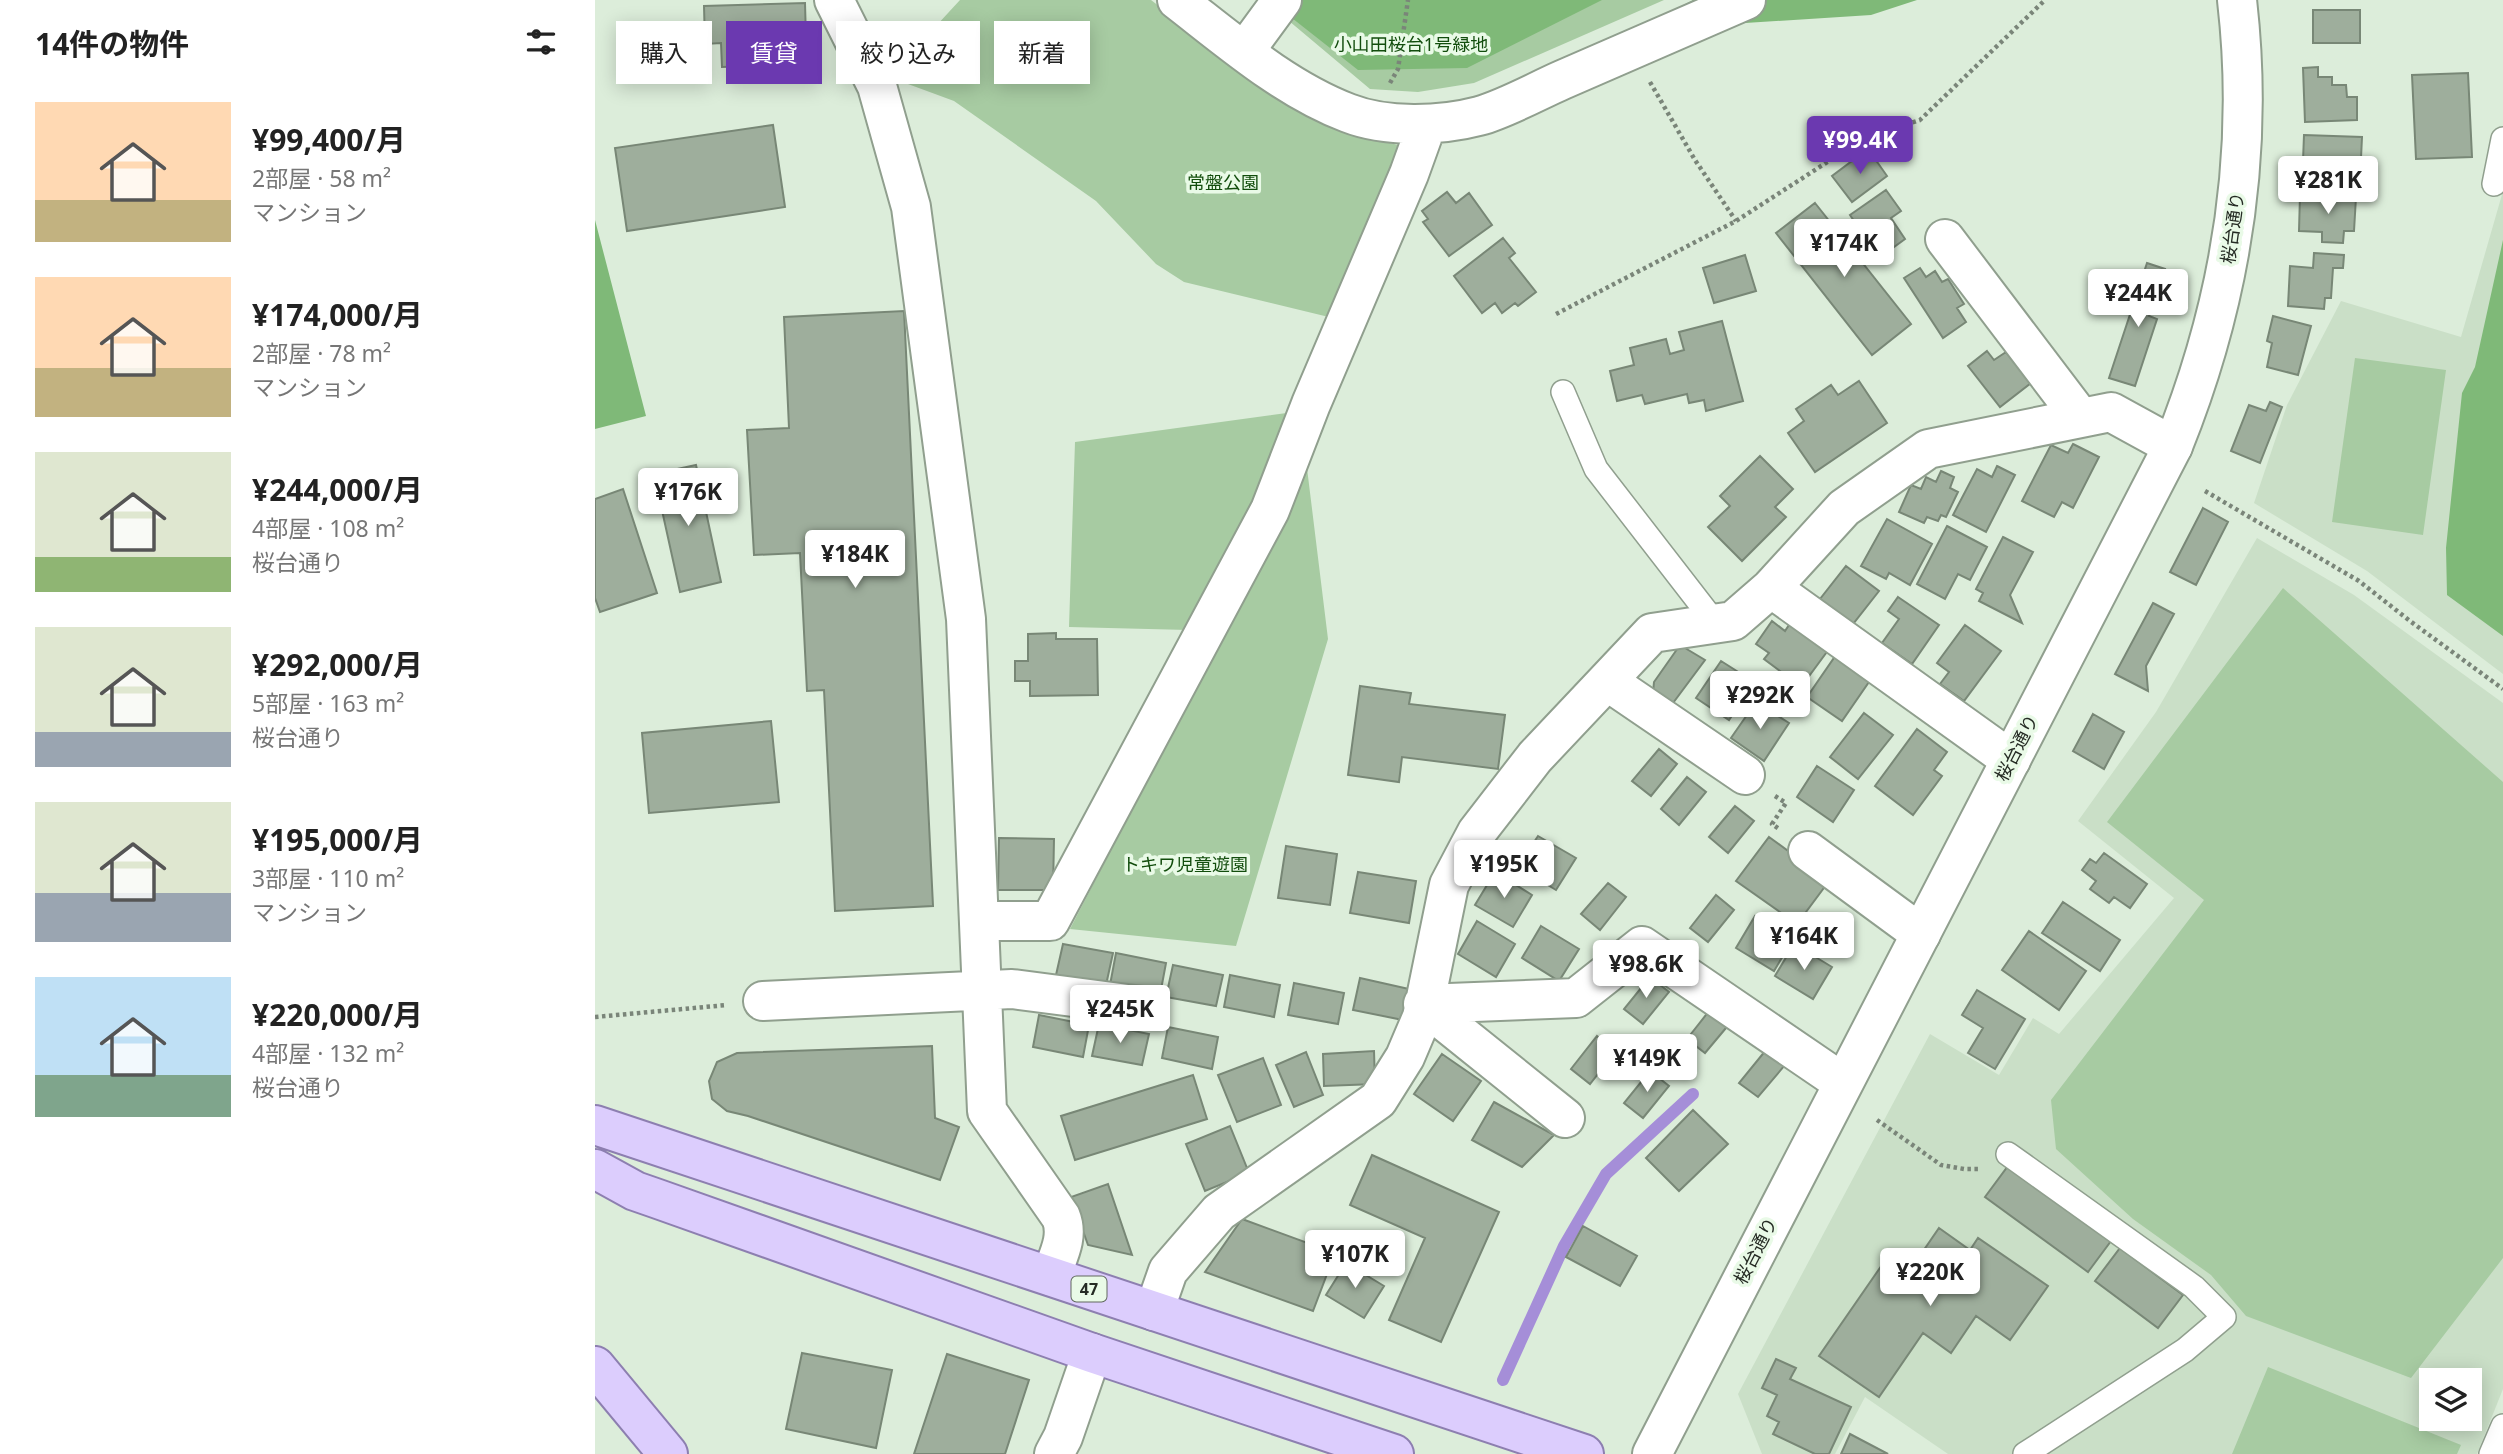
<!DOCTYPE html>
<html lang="ja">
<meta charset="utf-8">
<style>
body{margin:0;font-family:"Noto Sans","Noto Sans JP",sans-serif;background:#f6f6f6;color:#222;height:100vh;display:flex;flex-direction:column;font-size:26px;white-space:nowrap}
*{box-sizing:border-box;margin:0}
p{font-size:23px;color:#767676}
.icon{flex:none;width:38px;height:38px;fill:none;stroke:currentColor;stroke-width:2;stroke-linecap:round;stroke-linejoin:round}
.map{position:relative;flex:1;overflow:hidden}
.drawer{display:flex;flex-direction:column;background:#fff;width:595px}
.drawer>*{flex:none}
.hud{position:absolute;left:21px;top:21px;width:665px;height:63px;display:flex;gap:14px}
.tools{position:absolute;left:1824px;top:1368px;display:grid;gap:14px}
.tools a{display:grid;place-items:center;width:63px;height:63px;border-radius:0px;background:#fff;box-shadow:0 4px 18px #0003;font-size:35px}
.price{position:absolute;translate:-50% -60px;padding:0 16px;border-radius:7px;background:#fff;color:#222;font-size:23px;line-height:46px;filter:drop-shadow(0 2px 4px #0008)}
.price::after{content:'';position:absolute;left:50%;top:42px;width:21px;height:16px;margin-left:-10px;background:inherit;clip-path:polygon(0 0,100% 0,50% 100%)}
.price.active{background:#6b39b0;color:#fff}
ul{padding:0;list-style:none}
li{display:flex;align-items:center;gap:21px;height:175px;padding:0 35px}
li span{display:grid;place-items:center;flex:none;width:196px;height:140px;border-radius:0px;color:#555}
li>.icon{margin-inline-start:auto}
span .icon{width:84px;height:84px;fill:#fffc;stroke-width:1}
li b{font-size:30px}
h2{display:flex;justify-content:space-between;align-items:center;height:84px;padding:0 35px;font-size:30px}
.pill{padding:0 24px;border-radius:0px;background:#fff;box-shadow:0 4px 18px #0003;font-size:24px;line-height:63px}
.pill.active{background:#6b39b0;color:#fff}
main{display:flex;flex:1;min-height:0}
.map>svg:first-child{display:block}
.built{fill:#cadfc7;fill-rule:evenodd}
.green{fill:#a7cba2}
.forest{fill:#7fb978}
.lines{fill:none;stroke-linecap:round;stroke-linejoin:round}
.stream{stroke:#a58ed8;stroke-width:12}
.building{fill:#9eae9c;stroke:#788776;stroke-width:2}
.service-casing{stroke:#909f8e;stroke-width:26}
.minor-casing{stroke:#909f8e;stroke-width:42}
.tertiary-casing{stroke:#909f8e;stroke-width:42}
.primary-casing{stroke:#8d7fb0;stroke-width:42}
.path{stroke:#7a8579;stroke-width:4.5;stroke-dasharray:3.5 3.5;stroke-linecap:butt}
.service{stroke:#fff;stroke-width:23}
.minor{stroke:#fff;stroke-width:38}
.tertiary{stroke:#fff;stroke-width:38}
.primary{stroke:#dccdfd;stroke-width:38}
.labels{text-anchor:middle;stroke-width:7;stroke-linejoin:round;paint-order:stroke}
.shield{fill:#e9fae7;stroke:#60695e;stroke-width:2}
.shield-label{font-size:16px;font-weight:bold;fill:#252b24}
.park-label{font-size:18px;fill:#124d0d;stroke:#e9fae7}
.street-label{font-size:18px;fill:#252b24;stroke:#e9fae7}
</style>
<main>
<section class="drawer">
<h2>14件の物件<svg class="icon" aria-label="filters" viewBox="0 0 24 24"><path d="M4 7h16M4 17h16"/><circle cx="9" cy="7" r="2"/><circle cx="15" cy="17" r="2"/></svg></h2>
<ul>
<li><span style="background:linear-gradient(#ffd9b3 70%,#c2b280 0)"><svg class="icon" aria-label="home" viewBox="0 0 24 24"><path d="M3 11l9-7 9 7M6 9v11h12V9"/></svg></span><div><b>¥99,400/月</b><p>2部屋 · 58 m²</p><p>マンション</p></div></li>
<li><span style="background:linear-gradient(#ffd9b3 65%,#c2b280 0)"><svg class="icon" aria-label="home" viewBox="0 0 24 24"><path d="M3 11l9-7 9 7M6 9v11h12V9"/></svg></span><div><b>¥174,000/月</b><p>2部屋 · 78 m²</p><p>マンション</p></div></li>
<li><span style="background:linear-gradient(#dfe7d0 75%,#8fb573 0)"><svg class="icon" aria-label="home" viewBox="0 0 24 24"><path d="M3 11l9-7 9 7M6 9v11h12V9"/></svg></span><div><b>¥244,000/月</b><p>4部屋 · 108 m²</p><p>桜台通り</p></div></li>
<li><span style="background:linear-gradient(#dfe7d0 75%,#9aa5b1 0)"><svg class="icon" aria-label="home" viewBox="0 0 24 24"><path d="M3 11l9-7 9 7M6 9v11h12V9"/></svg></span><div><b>¥292,000/月</b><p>5部屋 · 163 m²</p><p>桜台通り</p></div></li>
<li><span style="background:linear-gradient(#dfe7d0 65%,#9aa5b1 0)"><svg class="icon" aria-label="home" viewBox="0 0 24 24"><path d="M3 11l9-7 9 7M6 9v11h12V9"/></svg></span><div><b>¥195,000/月</b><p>3部屋 · 110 m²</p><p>マンション</p></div></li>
<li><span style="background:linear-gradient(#bfe0f5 70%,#7fa58c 0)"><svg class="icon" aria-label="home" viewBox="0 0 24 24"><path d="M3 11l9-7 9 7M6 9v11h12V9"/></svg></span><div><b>¥220,000/月</b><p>4部屋 · 132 m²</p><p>桜台通り</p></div></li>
</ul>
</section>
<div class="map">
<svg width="1908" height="1454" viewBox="0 0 1908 1454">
<rect width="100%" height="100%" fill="#dcedda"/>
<!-- built -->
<path class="built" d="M1908,191V674L1772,571L1659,503L1692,405L1746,301L1866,337Z
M1662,538L1759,595L1908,703V1389L1882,1454H1353L1270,1397L1240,1454H1167L1143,1394L1335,1034L1404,1075L1438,1018L1464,1034L1579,898L1483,821L1561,712ZM1836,1381H1874V1419H1836Z"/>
<!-- green -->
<path class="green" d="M365,0H556L639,64L752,132L803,145L807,164L742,319L589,282L561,264L501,201L359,101L294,77Z
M669,0H1069L879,83L823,92L775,89Z
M1760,358L1851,370L1828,535L1737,522Z
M699,412L660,508L593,630L474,627L480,442Z
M711,460L733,639L641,946L475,929L690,514Z
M1688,588L1908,782V1258L1816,1378L1651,1316L1616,1275L1538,1219L1461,1149L1456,1100L1609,900L1512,822Z
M1673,1367L1866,1445L1862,1454H1637Z"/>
<!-- forest -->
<path class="forest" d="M674,0H1007L872,68L763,70Z
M1098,0H1322L1276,15L1041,30Z
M0,220L51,416L0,429Z
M1908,240V636L1852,595L1851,548L1867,393L1880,367Z"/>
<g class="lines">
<!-- stream -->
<path class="stream" d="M908,1380L969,1246L1011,1174L1098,1094"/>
</g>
<!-- building -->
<path class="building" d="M210,3L211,39L194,40L195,65L127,67L126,43L110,44L109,6Z
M1718,10H1765V43H1718Z
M1723,67V77H1737V85H1751L1752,97H1762V120L1710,122L1708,68Z
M1873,73L1877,157L1821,159L1817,75Z
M178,125L190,207L32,231L20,148Z
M1709,135L1767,137L1765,179L1719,178V162L1708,161Z
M1273,149L1292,176L1257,202L1237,176Z
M1291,190L1306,211L1296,218L1310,239L1284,258L1255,215Z
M852,192L861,203L874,193L897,225L854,256L828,222L833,219L827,211Z
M1705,195L1761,197L1759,231H1749L1748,243L1727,242V232L1704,231Z
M1220,203L1316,324L1277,355L1181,233Z
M908,238L920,253L914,258L941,292L923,306L920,303L907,313L900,303L887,313L859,276Z
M1719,253L1749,255L1748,268H1738L1736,298H1730L1729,309L1693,306L1695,266L1718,268Z
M1150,255L1161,291L1119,303L1108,268Z
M1552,263L1570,269L1554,316L1562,319L1540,386L1514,378Z
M1325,268L1331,277L1340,271L1347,282L1353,279L1369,304L1362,308L1371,322L1348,338L1309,278Z
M309,311L338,906L240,911L229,690L212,691L205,553L159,555L152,430L194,428L189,317Z
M1678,316L1716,326L1703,375L1672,367L1677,343L1672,341Z
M1127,321L1148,401L1111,411L1109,400L1094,403L1092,394L1050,404L1047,395L1022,401L1015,371L1039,365L1035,348L1071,339L1075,354L1089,350L1084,332Z
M1392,351L1399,360L1411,352L1436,383L1405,407L1373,366Z
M1264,381L1292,423L1220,472L1193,433L1209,421L1201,409L1236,385L1243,395Z
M1675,402L1687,407L1665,463L1636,451L1654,405L1671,411Z
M1478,444L1504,457L1478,508L1467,502L1459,517L1427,501L1456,445L1473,453Z
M1165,456L1198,489L1180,507L1191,517L1147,561L1113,527L1135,506L1125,496Z
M101,465L126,582L85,592L59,474Z
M1402,466L1420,475L1391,532L1358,515L1382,469L1397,477Z
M1346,471L1359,477L1355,488L1363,492L1351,517L1346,515L1343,521L1332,517L1329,523L1304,512L1316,485L1326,489L1331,477L1341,482Z
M28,489L62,593L5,612L0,598V499Z
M1608,508L1633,522L1601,585L1575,572Z
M1292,519L1337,544L1315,585L1294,573L1291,579L1266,566Z
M1352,526L1392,547L1375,580L1363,574L1350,599L1322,584Z
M1408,537L1438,552L1415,595L1427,623L1384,601L1388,593L1381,589Z
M1251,566L1284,591L1258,624L1225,599Z
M1303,597L1344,625L1317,664L1287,643L1304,619L1293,611Z
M1558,603L1579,614L1551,666L1553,691L1520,674Z
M1177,621L1190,631L1196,622L1234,649L1206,687L1169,659L1174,653L1161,644Z
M1370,625L1406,651L1369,701L1345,684L1354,672L1342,663Z
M461,633V639H502L503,695L435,696V681H420V661H433V634Z
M1085,645L1110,660L1078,703L1058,693L1059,682Z
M1241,655L1276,679L1247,721L1212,697Z
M1126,661L1159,682L1134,720L1101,698Z
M765,686L816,693L814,704L910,715L903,769L807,757L804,782L753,775Z
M1161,702L1194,723L1169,761L1136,738Z
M1269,713L1298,735L1263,779L1235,757Z
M1498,714L1529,732L1509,769L1478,751Z
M176,721L184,802L54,813L47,733Z
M1322,729L1352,752L1339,770L1347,776L1318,815L1280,786Z
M1064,749L1082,764L1056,796L1037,781Z
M1222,766L1259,790L1238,822L1202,797Z
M1092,777L1111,792L1084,825L1066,809Z
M1140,806L1159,821L1133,853L1114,837Z
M943,836L981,858L961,890L923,867Z
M1174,837L1234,881L1202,924L1141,881Z
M404,838L459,839L458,890H403Z
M691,846L742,854L735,905L683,898Z
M1509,853L1552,884L1535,908L1519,897L1514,903L1495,889L1501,881L1487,870L1495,859L1501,863Z
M763,872L821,881L814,923L755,913Z
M900,872L937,895L918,927L880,905Z
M1013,883L1031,897L1005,930L986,914Z
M1121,895L1139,910L1113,942L1095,928Z
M1468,902L1525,940L1505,971L1447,933Z
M1160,916L1198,939L1179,971L1141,948Z
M882,921L920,944L901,977L863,954Z
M946,926L984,949L964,981L927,958Z
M1434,931L1491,971L1464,1010L1407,970Z
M468,944L518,953L511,985L461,975Z
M1199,944L1237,967L1218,999L1180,976Z
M521,953L571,963L565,995L515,985Z
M578,965L628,975L621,1006L571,997Z
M635,975L685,985L679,1017L629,1007Z
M1055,977L1074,992L1048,1024L1029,1009Z
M765,978L814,989L808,1020L758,1010Z
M699,983L749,993L743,1024L693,1015Z
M1382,990L1430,1019L1400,1069L1373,1053L1388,1028L1367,1015Z
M1118,1006L1136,1022L1110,1053L1092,1039Z
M444,1015L494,1025L488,1057L438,1047Z
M504,1024L554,1034L547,1065L497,1056Z
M573,1027L623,1037L617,1069L567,1058Z
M1002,1036L1021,1051L995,1084L976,1069Z
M337,1046L340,1118L364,1127L345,1180L153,1116L132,1111L117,1099L114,1081L122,1062L142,1053Z
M1171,1050L1190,1065L1163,1097L1144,1083Z
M779,1051L780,1084L729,1086L728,1054Z
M711,1052L728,1095L699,1107L681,1065Z
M847,1054L886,1081L858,1121L819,1094Z
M668,1058L686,1105L642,1122L623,1075Z
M1055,1071L1074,1086L1048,1118L1029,1103Z
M598,1075L612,1119L480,1160L466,1116Z
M899,1102L959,1135L927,1167L877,1140Z
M1098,1110L1133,1144L1084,1191L1051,1158Z
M635,1126L654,1173L610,1191L591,1144Z
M777,1155L904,1212L846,1342L794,1320L830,1238L755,1205Z
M1413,1166L1516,1241L1493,1272L1390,1197Z
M513,1184L537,1255L493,1245L476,1197Z
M647,1219L740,1253L718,1311L610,1272Z
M988,1226L1042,1256L1025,1286L971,1257Z
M1344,1228L1375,1250L1383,1238L1453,1286L1415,1340L1381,1316L1356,1353L1328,1333L1284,1397L1224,1356L1289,1262L1311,1276Z
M1525,1248L1588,1295L1563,1328L1500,1281Z
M751,1263L789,1286L769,1318L731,1295Z
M207,1353L297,1370L281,1448L191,1429Z
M352,1354L434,1380L410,1454H319Z
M1181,1359L1201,1368L1195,1379L1256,1407L1234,1454H1220L1178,1434L1184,1422L1172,1416L1182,1395L1167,1388Z
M1255,1434L1293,1454H1246Z"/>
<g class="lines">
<!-- service casing -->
<g class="service-casing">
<path id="service" d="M1899,184L1908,139
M968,392L1001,469L1121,624
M1413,1154L1599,1287L1629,1317L1590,1350L1430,1454
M1896,1454L1908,1426"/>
</g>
<!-- minor casing -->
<g class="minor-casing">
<path id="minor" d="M239,0L282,86L316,207L371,619L392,1111L466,1217C474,1237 463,1256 456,1276
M582,0C635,41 690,89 753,113C791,128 846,126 884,116C910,109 942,91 967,80C1028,53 1090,27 1151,0
M649,52L687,0
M1350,239L1485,417
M1176,588L1416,760
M1012,681L1150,775
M1213,851L1326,934
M384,921H455L675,510L716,404L814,174L832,124
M168,1001L417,989L548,1006
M828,1004L981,998L1047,946L1248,1083
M828,1004L970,1118
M559,1311L573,1271L624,1212L783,1100L810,1057L827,1017L854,885L882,832L940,757L1057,633L1138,621L1176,588L1249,508L1333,449L1516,412L1578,446
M459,1454L468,1437L497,1353"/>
</g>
<!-- tertiary casing -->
<g class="tertiary-casing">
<path id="tertiary" d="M1057,1454L1578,446C1636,302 1660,155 1642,0"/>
</g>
<!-- primary casing -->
<g class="primary-casing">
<path id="primary" d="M0,1125L989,1454
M0,1169L40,1191L63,1199L497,1353L799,1454
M0,1366L73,1454"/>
</g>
<!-- path -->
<path class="path" d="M1055,82L1100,160L1141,221
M795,83L803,69L813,0
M961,314L1141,221L1268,139L1325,120L1450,0
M1610,491L1764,581L1815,621L1908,689
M1180,796L1191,803L1177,824L1184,829
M0,1017L132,1005
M1282,1120L1346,1165L1369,1169H1386"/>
<!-- service -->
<use href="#service" class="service"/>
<!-- minor -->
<use href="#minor" class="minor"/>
<!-- tertiary -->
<use href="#tertiary" class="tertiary"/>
<!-- primary -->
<use href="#primary" class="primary"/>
</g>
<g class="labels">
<!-- shield labels -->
<rect class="shield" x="476.5" y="1276.5" width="35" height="25" rx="5"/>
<g class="shield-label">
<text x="494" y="1295">47</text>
</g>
<!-- park labels -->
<g class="park-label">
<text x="816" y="51">小山田桜台1号緑地</text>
<text x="628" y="189">常盤公園</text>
<text x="590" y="871">トキワ児童遊園</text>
</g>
<!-- street labels -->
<g class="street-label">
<text transform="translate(1638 228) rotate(-82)" y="6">桜台通り</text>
<text transform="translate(1422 748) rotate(-63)" y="6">桜台通り</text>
<text transform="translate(1161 1251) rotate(-63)" y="6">桜台通り</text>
</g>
</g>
</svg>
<div class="tools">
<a><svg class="icon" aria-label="layers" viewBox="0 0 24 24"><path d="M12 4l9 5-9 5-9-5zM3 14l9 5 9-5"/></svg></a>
</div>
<b class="price active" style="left:1265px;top:176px">¥99.4K</b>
<b class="price" style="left:1733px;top:216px">¥281K</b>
<b class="price" style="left:1249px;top:279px">¥174K</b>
<b class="price" style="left:1543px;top:329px">¥244K</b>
<b class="price" style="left:93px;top:528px">¥176K</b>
<b class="price" style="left:260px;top:590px">¥184K</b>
<b class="price" style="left:1165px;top:731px">¥292K</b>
<b class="price" style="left:909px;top:900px">¥195K</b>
<b class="price" style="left:1209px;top:972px">¥164K</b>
<b class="price" style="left:1051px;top:1000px">¥98.6K</b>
<b class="price" style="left:525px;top:1045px">¥245K</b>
<b class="price" style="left:1052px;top:1094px">¥149K</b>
<b class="price" style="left:760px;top:1290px">¥107K</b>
<b class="price" style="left:1335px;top:1308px">¥220K</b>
<div class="hud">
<a class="pill">購入</a>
<a class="pill active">賃貸</a>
<a class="pill">絞り込み</a>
<a class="pill">新着</a>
</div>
</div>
</main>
